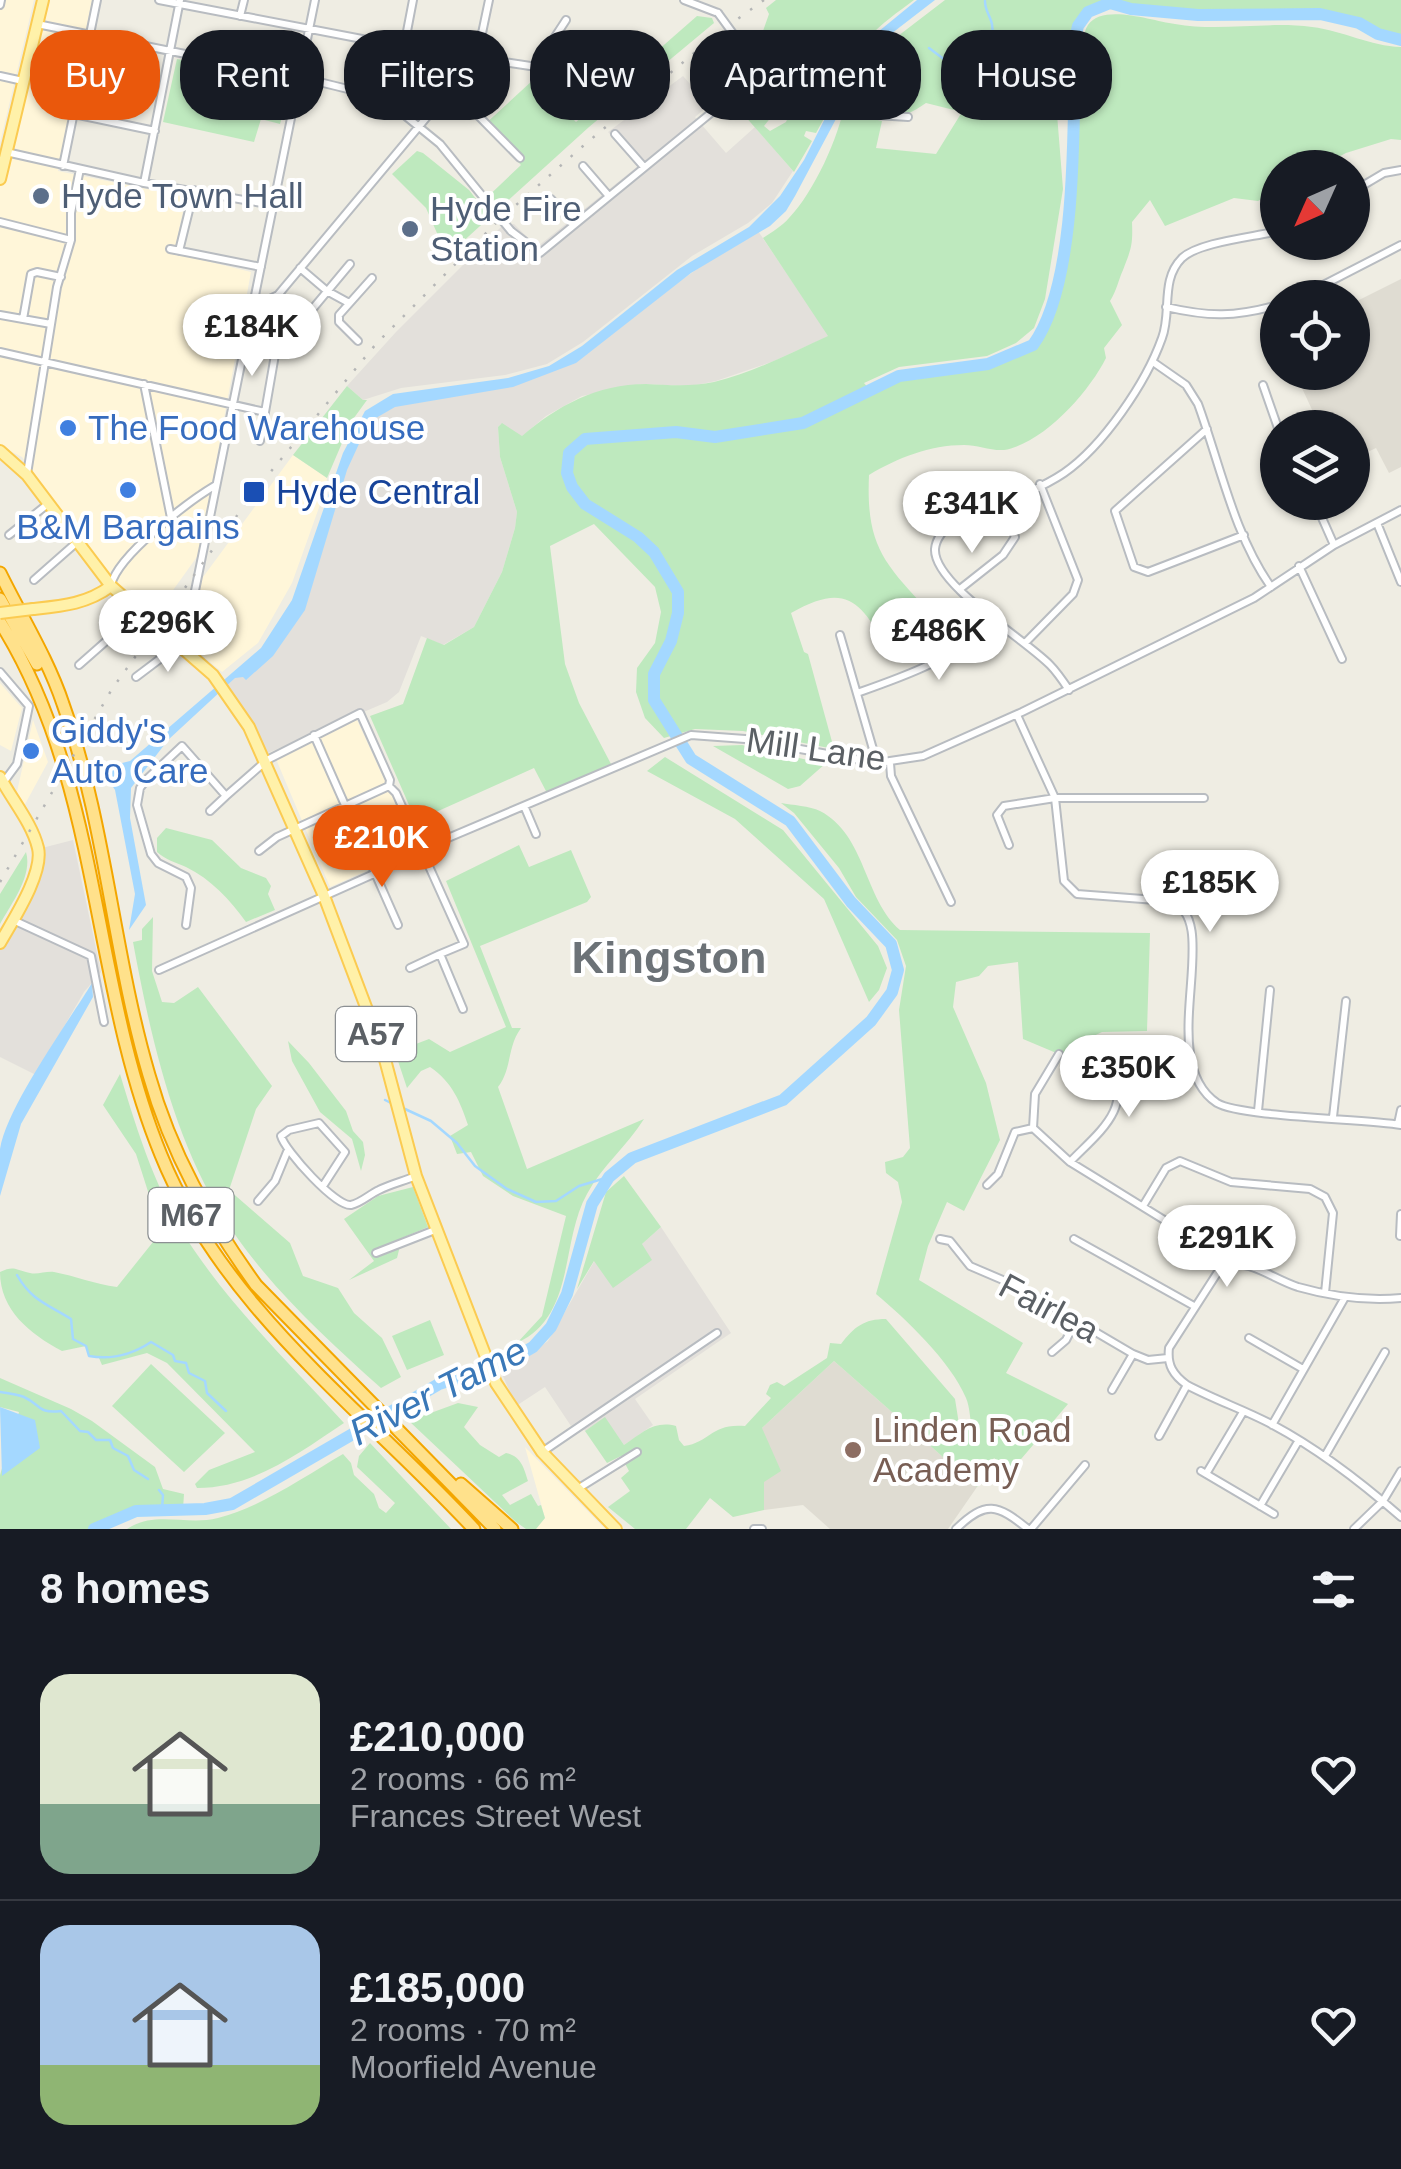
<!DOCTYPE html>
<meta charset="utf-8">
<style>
body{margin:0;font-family:Arial,sans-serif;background:#242831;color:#f1f3f6;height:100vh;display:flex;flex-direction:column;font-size:38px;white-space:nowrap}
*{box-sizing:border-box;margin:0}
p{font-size:32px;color:#9ea1a6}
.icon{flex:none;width:55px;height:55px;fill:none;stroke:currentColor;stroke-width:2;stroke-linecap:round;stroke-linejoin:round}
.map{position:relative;height:1529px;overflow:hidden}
.drawer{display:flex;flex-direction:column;background:#171b24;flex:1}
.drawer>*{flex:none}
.top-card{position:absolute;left:30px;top:30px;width:1342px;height:90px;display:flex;gap:20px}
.needle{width:65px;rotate:225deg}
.tools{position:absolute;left:1260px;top:150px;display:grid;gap:20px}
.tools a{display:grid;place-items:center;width:110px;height:110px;border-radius:50%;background:#171b24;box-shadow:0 2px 8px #0004;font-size:50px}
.price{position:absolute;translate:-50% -85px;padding:0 22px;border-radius:35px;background:#fff;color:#222;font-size:32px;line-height:65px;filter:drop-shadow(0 2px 5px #0008)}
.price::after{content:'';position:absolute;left:50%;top:60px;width:30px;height:22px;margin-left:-15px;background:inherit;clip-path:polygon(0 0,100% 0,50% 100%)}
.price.on{background:#ea580c;color:#fff}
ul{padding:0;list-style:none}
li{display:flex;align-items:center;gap:30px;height:250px;padding:0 40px}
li+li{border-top:2px solid #363941}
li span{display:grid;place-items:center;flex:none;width:280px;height:200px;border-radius:30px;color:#555}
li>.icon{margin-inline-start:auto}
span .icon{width:120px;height:120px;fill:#fffc;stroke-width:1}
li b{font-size:42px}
h2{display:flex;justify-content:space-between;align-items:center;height:120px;padding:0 40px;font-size:42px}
.pill{padding:0 35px;border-radius:40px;background:#171b24;box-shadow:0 2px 8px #0004;font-size:35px;line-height:90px}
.pill.on{background:#ea580c;color:#fff}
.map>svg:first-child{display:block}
.commercial{fill:#fff6d9}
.industrial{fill:#e3e0db}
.education{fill:#dfdcd2}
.green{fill:#bee9be}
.water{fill:#a4d8ff}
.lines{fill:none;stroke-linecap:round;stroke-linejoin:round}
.stream{stroke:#a4d8ff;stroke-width:2.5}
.river{stroke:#a4d8ff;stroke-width:12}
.minor-casing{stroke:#b8bcc1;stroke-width:10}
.primary-casing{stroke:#fbcb51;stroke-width:14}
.motorway-casing{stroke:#f3a600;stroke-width:15}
.minor{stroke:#fff;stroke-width:6}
.primary{stroke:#fff1a9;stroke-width:10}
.motorway{stroke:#ffe18b;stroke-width:11}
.rail{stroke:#b5b6b6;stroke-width:2.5;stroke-dasharray:2.5 12;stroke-linecap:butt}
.minor-bridge-casing{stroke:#b8bcc1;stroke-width:10;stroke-linecap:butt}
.primary-bridge-casing{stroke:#fbcb51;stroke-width:14;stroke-linecap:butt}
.minor-bridge{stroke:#fff;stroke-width:6}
.primary-bridge{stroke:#fff1a9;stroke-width:10}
.service-dot{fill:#5c6f8a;stroke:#fff;stroke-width:4}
.shop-dot{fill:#3f7fe0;stroke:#fff;stroke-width:4}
.transit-dot{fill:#1a4fb4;stroke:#fff;stroke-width:4}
.education-dot{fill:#8d6e63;stroke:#fff;stroke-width:4}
.labels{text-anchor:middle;stroke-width:8;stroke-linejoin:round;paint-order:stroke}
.shield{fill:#fff;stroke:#8c9093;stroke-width:2.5}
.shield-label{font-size:32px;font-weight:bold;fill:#5b6065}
.service-label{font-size:35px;fill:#4e5e75;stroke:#fff;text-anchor:start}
.shop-label{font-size:35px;fill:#366cbe;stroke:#fff;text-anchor:start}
.transit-label{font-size:35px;fill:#164399;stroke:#fff;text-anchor:start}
.street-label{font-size:35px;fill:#5b6065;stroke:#fff}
.education-label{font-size:35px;fill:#785e54;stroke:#fff;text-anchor:start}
.water-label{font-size:38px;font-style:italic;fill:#3a78b8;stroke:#fff}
.district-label{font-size:45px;font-weight:bold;fill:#6c7277;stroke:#fff}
</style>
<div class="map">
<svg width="1401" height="1529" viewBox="0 0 1401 1529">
<rect width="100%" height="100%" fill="#efede3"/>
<!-- commercial -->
<path class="commercial" d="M0,0H34L0,143Z
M49,0H92L58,171L186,197L174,253L251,272L199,554L153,618L119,587L22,457L0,446V152L8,159Z
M293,455L327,478L326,488L292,583L258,643L222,672L167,626Z
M0,683L22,708L11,751L0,745Z
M33,720L48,762L23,808L16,796Z
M357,720L416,849L330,887L276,759Z
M525,1447L605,1529H536L545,1518Z"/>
<!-- industrial -->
<path class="industrial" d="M683,76L709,105L695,117L726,153L755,127L793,171L772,203L748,223L692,256L583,342L547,364L505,375L401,388L363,400L347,386L396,332L502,226L514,224L537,247L638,166L608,132Z
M756,228L829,336L774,361L716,381L691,386L640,384L582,396L546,416L521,437L501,424L498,427L500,457L517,512L515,528L502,572L474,627L443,645L421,636L399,692L387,702L268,753L223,684L250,666L294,612L339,484L374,410L557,367Z
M73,840L101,972L84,992L36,1075L0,1057V943L36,874L38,849Z
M661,1227L731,1333L635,1399L653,1425L624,1445L605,1418L585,1431L579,1421L571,1426L545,1387L516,1406L502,1374L548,1341L595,1260L613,1287L642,1244Z"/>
<!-- education -->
<path class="education" d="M1401,279V467L1389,473L1376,448L1353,459L1352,428L1320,427L1295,373L1352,372L1353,303Z
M834,1361L977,1487L948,1529H830L803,1505L764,1510L762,1428Z"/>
<!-- green -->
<path class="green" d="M776,0H914C898,12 882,23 868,38C855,52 848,73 830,81C811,60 785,52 757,48L769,14L766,8Z
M945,0H1401V40C1375,36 1354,20 1328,16C1310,12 1293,15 1274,16C1238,17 1202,17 1166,13C1144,11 1111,0 1091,10C1065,27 1074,78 1073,105L1057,114L1063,189L1045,299L1034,328L1016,343L987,356L899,367L864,383L869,389L899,376L988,364L1033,345L1051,308L1071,200L1072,168L1077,169C1078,140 1074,45 1088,25C1103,3 1152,21 1175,24C1220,32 1267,21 1312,27C1344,31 1370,46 1401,47V140L1391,139L1346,153L1319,167L1278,168L1277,190L1258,201L1234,198L1165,226L1150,200L1132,222C1133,246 1131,249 1123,270C1118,281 1117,290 1110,301L1122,325L1104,348L1106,358C1089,392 1044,443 1004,450C991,451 977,445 964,445C930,445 897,458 869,475C866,543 882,562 928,610L885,645C859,597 842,584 791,613L804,652L808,654L834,749L743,731L695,729L664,738L645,718L636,692L637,668L655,643L661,612L655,587L594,524L550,546L565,664L579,703L611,764L547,793L534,768L416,821L370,716L403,704L427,638L444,645L474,627L502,572L515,528L517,512L500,457L498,427L502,423L522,436C557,406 597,384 646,384C669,385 691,387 714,382C754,372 791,353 828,336L763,238C772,232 782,226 789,218C814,192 839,137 845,102L862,116L882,121L876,148L936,154L962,112L926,103C895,125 883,118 852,100L853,96L849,93L881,49Z
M697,16L712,18L714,23L589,127L447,256L426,208L392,174L417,151L423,153L469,190L480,204L521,165L483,126L533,80L576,122Z
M177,59L288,81L291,86L280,124L261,119L254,142L163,122Z
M739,90L772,116L764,126L770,131L786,122L789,115L799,119L821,91L834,100L816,133L806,131L804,136L812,141L794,172L729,98Z
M347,386L363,400H367L351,422L327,478L293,455Z
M742,745L825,764L800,786L788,789L713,746Z
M665,757L783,830L878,946L887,968L879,990L869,1002L824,899L735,819L647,771Z
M781,803C792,805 810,806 820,811C866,835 864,899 900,930L1150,933L1147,1031L1102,1032L1083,1041L1090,1057L1080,1063L1023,1039L1018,962L988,966L979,976L956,982L953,1007L986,1083L1000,1140L964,1211L947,1202L928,1246L919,1280L1023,1343L1006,1373L1068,1404L1010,1472L994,1458L977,1487L834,1361L762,1428L781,1471L764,1482V1510L733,1517L710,1498L686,1529H635L608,1507L630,1491L621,1478L629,1471L621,1456L607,1463L585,1431L605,1417L624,1445C642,1433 654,1420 676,1426L679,1440L684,1446C711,1442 711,1423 745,1426L771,1398L766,1394L770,1385L777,1382L784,1386L827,1358L830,1343L841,1344C854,1327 864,1319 886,1319L955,1399L959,1424L972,1430C970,1420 970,1407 966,1398C951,1362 905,1318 876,1294L902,1202L898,1182L886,1173L885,1162L903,1157L910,1148L899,1010L906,966L897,940L856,897L839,868L794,813Z
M166,828L212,840L241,868L266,878L271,886L268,894L275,910L246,922C230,900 211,879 186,867C175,862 166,860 157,852V838Z
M519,845L529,867L571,850L591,897L587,902L480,946L512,1028H521C507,1047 512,1069 498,1087L527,1169L644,1119C627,1146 602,1166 587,1194C560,1242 576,1316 517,1343L542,1316L566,1216L513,1196L483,1176L471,1152L457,1154L450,1136L468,1125C460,1101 452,1082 430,1067L421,1071L407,1088L395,1052L429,1039L450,1052L506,1027L446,881Z
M26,852C33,876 11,904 0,924V894Z
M153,917L152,971L162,1002L174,1003L198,987L272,1086L256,1109L229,1190L290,1243L303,1276L338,1288L354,1313L382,1338L401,1377L381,1388C324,1337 265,1283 224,1218C173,1138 150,1034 133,942L142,940V929Z
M288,1041L309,1063L346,1111L353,1131L363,1142L365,1155L361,1171L352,1139L320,1112L292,1061Z
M120,1074C138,1134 158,1197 194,1250C237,1313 293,1367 344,1423C299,1453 253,1488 197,1488L195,1484L209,1470L255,1452L167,1363L147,1353L102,1365L99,1358L89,1356L86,1346L62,1351C30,1334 0,1310 0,1272C14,1265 16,1270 30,1273C37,1275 46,1271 54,1272C75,1276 95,1284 117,1287L161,1232L136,1154L103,1105Z
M624,1176L661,1227L642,1244L652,1260L613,1288L594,1261L577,1289L606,1192Z
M413,1187L428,1227L402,1238L397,1258L349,1280L374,1261L344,1219L378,1196Z
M430,1320L444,1355L407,1370L392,1336Z
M151,1364L225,1433L184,1472L112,1406Z
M0,1378L71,1409L92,1421L155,1467L163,1489L184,1494L183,1509L136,1511L94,1529H0V1475L19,1412L0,1407Z
M458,1403L478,1407L464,1427L480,1445L499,1457L506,1453C521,1456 524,1468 528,1481L502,1495L510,1505L531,1494L538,1506L541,1505L545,1518L536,1529H526L516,1522L409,1421Z
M370,1443L451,1529H127C155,1510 186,1526 218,1518C261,1507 304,1477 343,1454L351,1463L354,1475L374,1494L379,1508L386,1513L395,1503L357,1467L359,1456Z"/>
<!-- water -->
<path class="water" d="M917,0H935L887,37L865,60L845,89L836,119L795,196L786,211L770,226L691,273L576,363L513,387L395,407L369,422L347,470L305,610L273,656L246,680L243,677L235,678L168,740L131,788L130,818L146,905L129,930L135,894L115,790L108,779L110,766L130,761L261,648L292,600L343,453L365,411L393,394L508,378L549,366L582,346L677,270L749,227L780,196L804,160L859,51L873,36Z
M92,983L93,997L21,1124L0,1196C0,1181 0,1163 0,1149C7,1106 69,1021 92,983Z
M0,1407L35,1420L40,1448L2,1476Z"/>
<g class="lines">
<!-- stream -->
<path class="stream" d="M985,1C985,11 990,15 992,24C994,44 995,60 1002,80
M929,48L949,63L958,61L986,77L993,76L1003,81L1014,93L1037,100L1047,115L1073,104
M385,1100L391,1103
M405,1109L431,1121L457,1143L475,1166L507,1189L536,1202L556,1201L579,1186L609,1177
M17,1275C31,1300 47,1304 71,1319L73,1339L86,1346L89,1356C111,1360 133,1354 151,1342L173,1355L175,1361L186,1363L189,1373L205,1381L207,1393L226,1411
M0,1392C7,1393 19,1395 24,1397C41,1405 38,1414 61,1411L80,1431L88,1432L96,1440H110L113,1448L128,1456L134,1470L148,1479
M159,1490L163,1495L162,1509"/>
<!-- river -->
<path class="river" d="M94,1529L136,1511L205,1509L232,1504L439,1384L505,1363L533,1347L551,1327L567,1294L592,1204L609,1177L632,1158L783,1100L871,1021L892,992L898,970L891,944L851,902L790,821L691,759L654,700V674L671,641L678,613V592L654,552L638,537L585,504L572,487L567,473L569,453L585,439L676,432L715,437L803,423L899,376L988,364L1033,345C1079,282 1073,118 1075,39L1078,26L1088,12L1110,3L1131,9L1198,15L1320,14L1359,23L1378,34L1401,40"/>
<!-- minor casing -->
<g class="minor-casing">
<path id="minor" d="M159,0L404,47L590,75
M684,0L718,13
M0,5L1,0
M240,16L244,0
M37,24L299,77L364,93L397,109L440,144L488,203
M404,47L413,0
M536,66L566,20
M0,76L23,81
M451,88L520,158
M74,114L155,131
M615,134L644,167
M6,152L144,183L274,205
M63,166L97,0
M583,166L608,195
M144,183L180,0
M1352,192L1384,173L1401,170
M551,199L573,224
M0,222L71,240
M511,231L540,253L739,90L737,39L808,67L833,89L865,109L877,115L908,117
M170,249L261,267
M179,251L194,190
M300,268L327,291L349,303
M1298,298L1401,245
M254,299L268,300L278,295L477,57L489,0
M1166,307C1209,317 1235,317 1278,305
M310,312L350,264
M0,315L51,324
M23,319L31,274L37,272L61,277
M358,341L339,322V315L372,278
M0,352L265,412
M1153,362L1186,385L1198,404C1220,464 1234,535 1271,587
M144,384L171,518
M1263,385L1278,428
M1207,429L1115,511L1134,567L1148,572L1244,535
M260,441L276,349L287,338
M27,474L57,287L71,240V213L80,169
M915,485L958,484L963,490L972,514
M1315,502L1334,545
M1377,523L1401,582
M9,535L49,503
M1299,566L1342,659
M34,580L76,543
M111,585C118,555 189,501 216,485
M960,589L1003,555L1015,537L1011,528
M840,635L877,763
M1025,643L1073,594L1078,580L1040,484
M79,665L138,613
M0,672L29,706L17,764L3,783
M136,677L185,640L315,0
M1069,690C1063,681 1057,672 1050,665C1026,640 933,584 935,549C936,538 944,530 951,523C986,508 1033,494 1064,473C1103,446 1146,383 1162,338C1172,312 1160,280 1182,258C1199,242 1254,237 1278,231
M857,693C914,673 947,661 994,622
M1017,715L1055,798L1064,881L1077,894L1169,901C1227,916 1152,1060 1217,1103C1240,1117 1365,1119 1401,1125
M314,735L398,925
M890,763L891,776L951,902
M525,808L536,834
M210,811L226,796
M1009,845L997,815L1004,806L1055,798H1204
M259,851L277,837L389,786
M13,920L91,956L104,1022
M186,925L191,888L186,877L158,863L151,854L137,805L140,788L147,779L182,746L226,796L267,760L360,713L390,780L389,786L396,793L464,944L440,954
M410,968L440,954L463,1009
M159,970L376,873L422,849L691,735L745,739L877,763L923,756L1022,712L1254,598L1334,545L1401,510
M1059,1054L1035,1094L1033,1128L1070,1162L1208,1247L1223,1264
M1258,1111L1270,990
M1333,1117L1346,1001
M1398,1124L1401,1110
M1070,1162C1100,1131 1135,1107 1109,1063
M987,1185L998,1174L1015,1132L1033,1128
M323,1186L345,1152L319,1123L289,1130L281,1136C285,1151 336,1207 351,1205C361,1203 370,1194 379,1190C391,1184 404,1181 416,1176
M258,1201L275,1181L287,1152
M1143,1206L1166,1168L1180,1161L1231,1182L1310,1189L1325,1197L1333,1213L1325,1293
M1400,1236L1401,1214
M940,1239L950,1241L970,1266L1019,1287L1133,1354L1148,1360L1168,1358
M1074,1239L1194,1306
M376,1253L435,1230
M1401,1298C1365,1301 1333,1297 1298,1287C1271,1278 1252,1260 1223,1264L1169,1348C1167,1365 1173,1375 1187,1385C1215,1400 1245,1410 1273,1425C1320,1450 1361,1482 1401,1517
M1249,1338L1303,1369
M1052,1352L1066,1340L1076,1320
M1112,1390L1133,1354
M1272,1425L1344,1299
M1159,1436L1187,1385
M542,1452L717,1333
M1325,1456L1385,1352
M1201,1471L1274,1514
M1206,1474L1243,1412
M579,1488L637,1452
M1260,1506L1299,1440
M754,1529H762
M956,1529C986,1500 997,1504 1028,1529
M1031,1529L1085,1465
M1354,1529L1383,1501L1401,1471"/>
</g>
<!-- primary casing -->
<g class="primary-casing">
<path id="primary" d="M0,179L43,0
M0,451L27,475L111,586L213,675L249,727L324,896L383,1052L416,1176L496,1383L542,1452L616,1529
M33,609C62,606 87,604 111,586
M0,777C12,800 32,823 38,848C44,873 13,920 0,943"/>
</g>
<!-- motorway casing -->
<g class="motorway-casing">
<path id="motorway" d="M0,573C21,616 48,659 63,704C106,824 113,953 149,1075C171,1153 209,1220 256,1285L495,1529
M0,599L37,664
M0,622C102,783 90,982 161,1155C223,1309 365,1411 474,1529
M461,1484L512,1529"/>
</g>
<!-- minor -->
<use href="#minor" class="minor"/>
<!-- primary -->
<use href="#primary" class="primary"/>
<!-- motorway -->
<use href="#motorway" class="motorway"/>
<!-- rail -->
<path class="rail" d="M0,882L112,689L254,492L376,344L499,220L583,146L718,33L764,0"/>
<!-- minor-bridge casing -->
<g class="minor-bridge-casing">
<path id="minor-bridge" d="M718,13L737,39
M488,203L511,231"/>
</g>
<!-- primary-bridge casing -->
<g class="primary-bridge-casing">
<path id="primary-bridge" d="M0,613L33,609"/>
</g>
<!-- minor-bridge -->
<use href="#minor-bridge" class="minor-bridge"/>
<!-- primary-bridge -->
<use href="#primary-bridge" class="primary-bridge"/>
</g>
<!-- markers -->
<g class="service-dot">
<circle cx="41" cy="196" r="10"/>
<circle cx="410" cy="229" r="10"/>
</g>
<g class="shop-dot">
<circle cx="68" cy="428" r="10"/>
<circle cx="128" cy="490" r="10"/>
<circle cx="31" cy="751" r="10"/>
</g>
<rect class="transit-dot" x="242" y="480" width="24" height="24" rx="5"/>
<circle class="education-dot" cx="853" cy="1450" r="10"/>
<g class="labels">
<!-- shield labels -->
<g class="shield">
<rect x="336" y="1007" width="80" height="54" rx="8"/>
<rect x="148.5" y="1188" width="85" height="54" rx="8"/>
</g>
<g class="shield-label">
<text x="376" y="1045">A57</text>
<text x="191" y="1226">M67</text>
</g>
<!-- service labels -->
<g class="service-label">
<text x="61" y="208">Hyde Town Hall</text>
<text x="430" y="221">Hyde Fire<tspan x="430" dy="40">Station</tspan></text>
</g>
<!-- shop labels -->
<g class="shop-label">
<text x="88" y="440">The Food Warehouse</text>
<text x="128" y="539" text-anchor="middle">B&amp;M Bargains</text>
<text x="51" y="743">Giddy's<tspan x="51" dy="40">Auto Care</tspan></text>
</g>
<!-- transit labels -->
<g class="transit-label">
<text x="276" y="504">Hyde Central</text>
</g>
<!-- street labels -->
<g class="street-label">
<text transform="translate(816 749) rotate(8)" y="12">Mill Lane</text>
<text transform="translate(1049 1308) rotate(28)" y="12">Fairlea</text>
</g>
<!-- education labels -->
<g class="education-label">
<text x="873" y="1442">Linden Road<tspan x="873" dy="40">Academy</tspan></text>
</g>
<!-- water labels -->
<g class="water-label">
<text transform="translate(438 1391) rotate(-27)" y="13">River Tame</text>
</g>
<!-- district labels -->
<g class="district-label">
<text x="669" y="973">Kingston</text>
</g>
</g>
</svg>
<div class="tools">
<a><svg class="needle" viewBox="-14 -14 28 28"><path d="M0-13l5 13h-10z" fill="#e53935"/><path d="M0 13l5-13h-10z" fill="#9ea1a6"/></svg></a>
<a><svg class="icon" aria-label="locate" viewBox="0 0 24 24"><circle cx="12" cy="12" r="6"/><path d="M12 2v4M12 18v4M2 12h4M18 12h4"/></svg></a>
<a><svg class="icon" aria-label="layers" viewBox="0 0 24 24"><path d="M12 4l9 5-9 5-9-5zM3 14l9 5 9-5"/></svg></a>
</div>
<b class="price" style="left:252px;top:379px">£184K</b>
<b class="price" style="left:972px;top:556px">£341K</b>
<b class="price" style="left:168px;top:675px">£296K</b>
<b class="price" style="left:939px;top:683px">£486K</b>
<b class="price on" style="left:382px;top:890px">£210K</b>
<b class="price" style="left:1210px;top:935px">£185K</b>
<b class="price" style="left:1129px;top:1120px">£350K</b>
<b class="price" style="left:1227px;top:1290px">£291K</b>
<div class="top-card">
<a class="pill on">Buy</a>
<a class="pill">Rent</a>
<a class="pill">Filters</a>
<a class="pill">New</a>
<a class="pill">Apartment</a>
<a class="pill">House</a>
</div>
</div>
<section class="drawer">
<h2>8 homes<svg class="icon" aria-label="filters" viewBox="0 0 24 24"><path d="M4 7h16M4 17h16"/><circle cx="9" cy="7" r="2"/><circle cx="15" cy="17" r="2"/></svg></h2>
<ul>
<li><span style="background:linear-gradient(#dfe7d0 65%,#7fa58c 0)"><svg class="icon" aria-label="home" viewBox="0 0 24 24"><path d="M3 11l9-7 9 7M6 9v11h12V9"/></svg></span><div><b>£210,000</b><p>2 rooms · 66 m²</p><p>Frances Street West</p></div><svg class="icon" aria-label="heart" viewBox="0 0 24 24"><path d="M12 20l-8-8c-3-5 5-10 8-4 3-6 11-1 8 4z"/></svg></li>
<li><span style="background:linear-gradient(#a9c7e8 70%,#8fb573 0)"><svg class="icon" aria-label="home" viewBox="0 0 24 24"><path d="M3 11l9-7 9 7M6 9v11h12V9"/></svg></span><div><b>£185,000</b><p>2 rooms · 70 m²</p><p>Moorfield Avenue</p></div><svg class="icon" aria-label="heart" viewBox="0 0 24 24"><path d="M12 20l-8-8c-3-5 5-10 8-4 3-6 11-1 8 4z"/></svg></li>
</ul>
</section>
